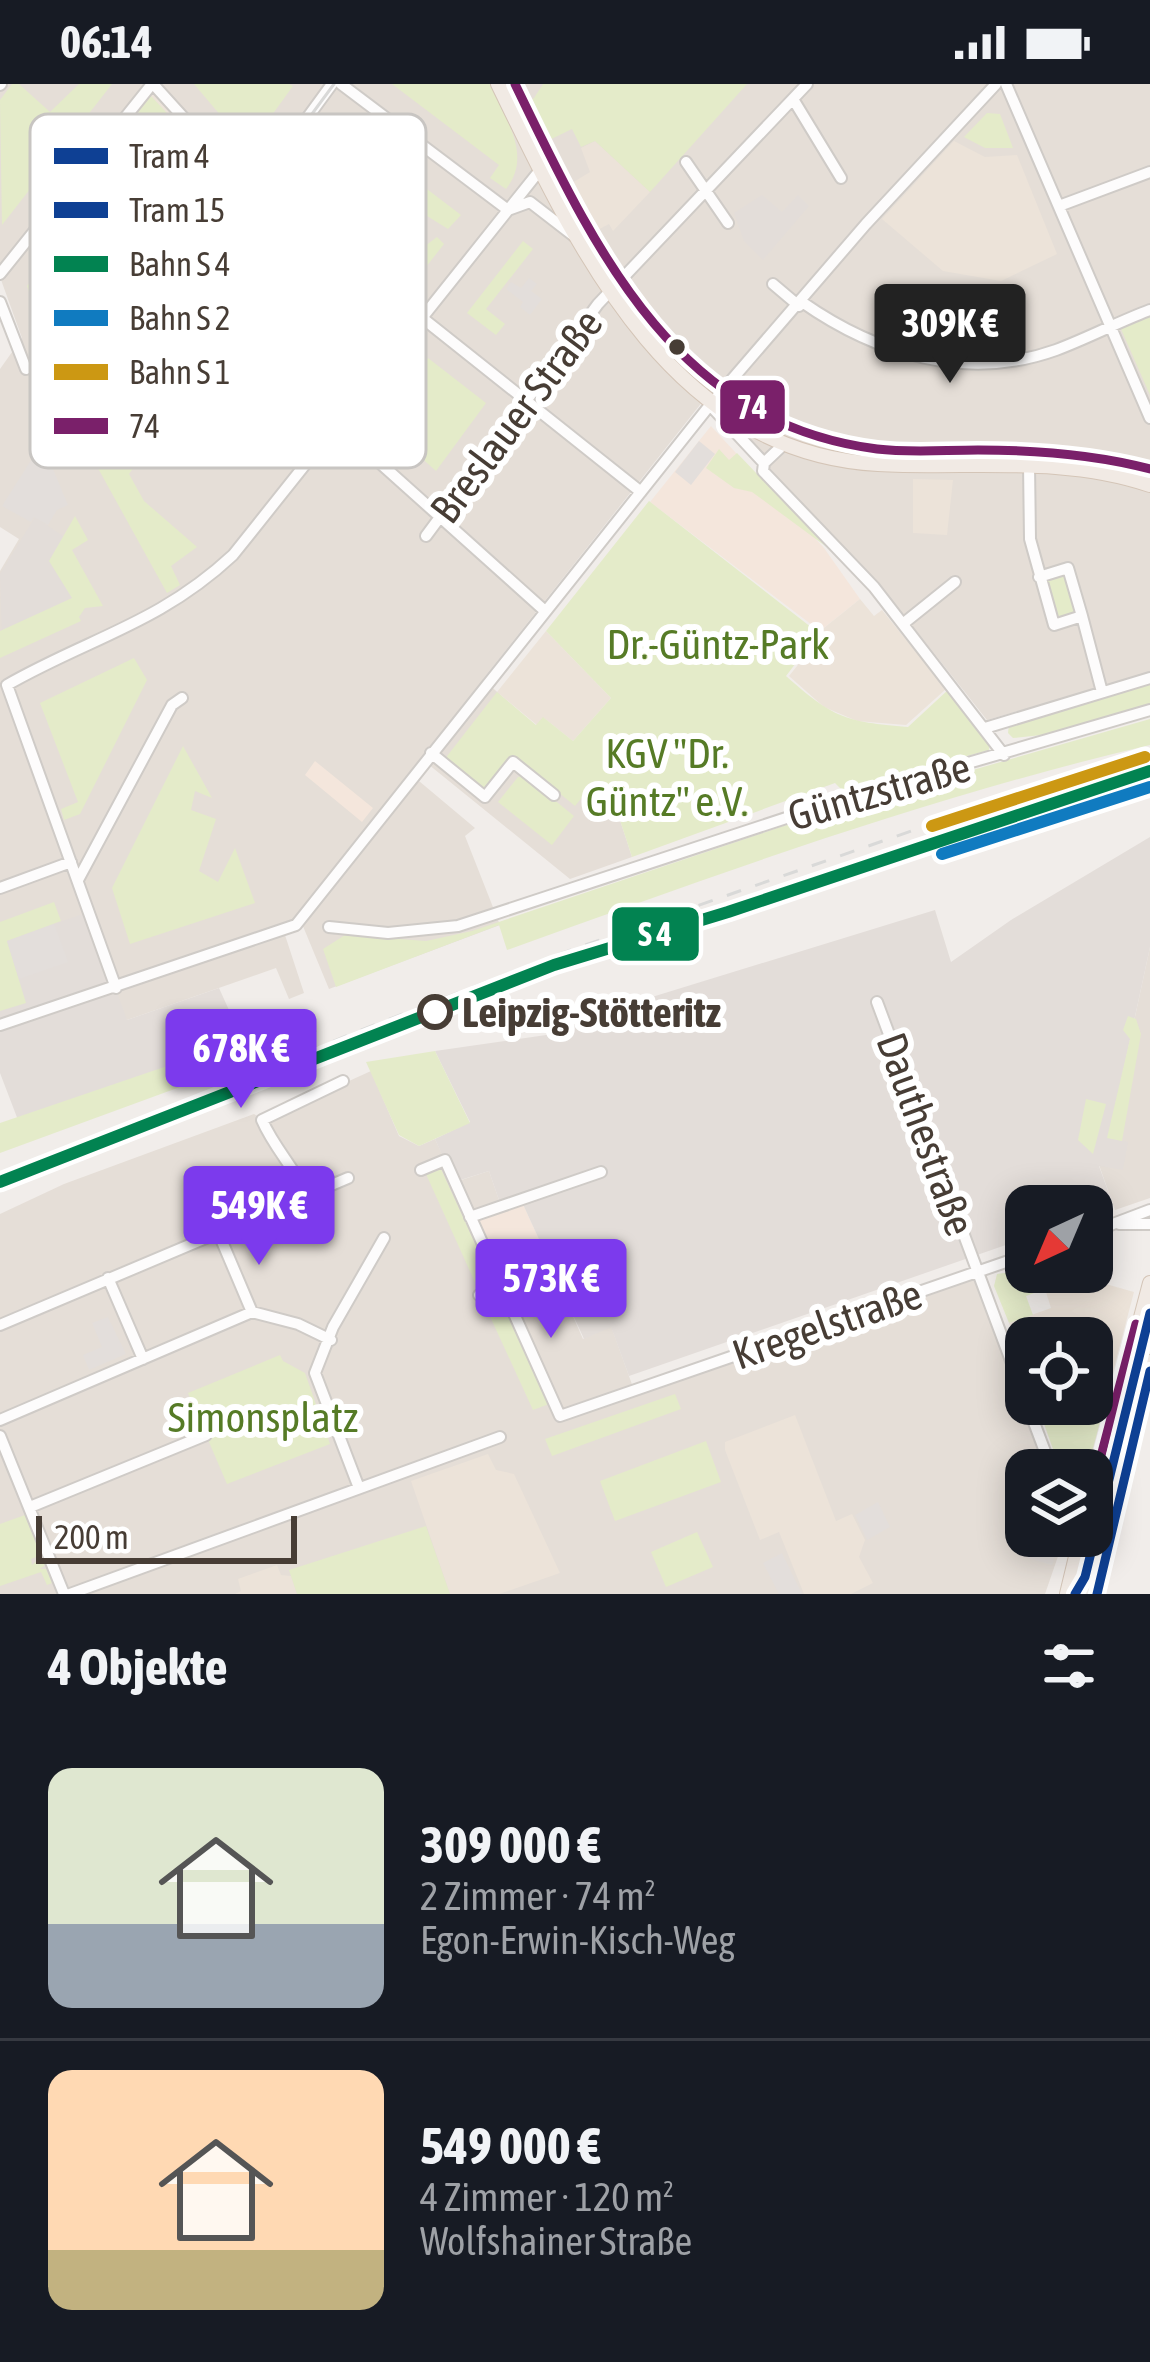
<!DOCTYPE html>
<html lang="de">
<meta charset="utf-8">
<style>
body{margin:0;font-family:"Asap Condensed",sans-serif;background:#242831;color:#f1f3f6;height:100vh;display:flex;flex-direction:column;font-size:45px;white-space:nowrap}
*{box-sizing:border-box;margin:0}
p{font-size:39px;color:#9ea1a6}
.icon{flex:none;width:66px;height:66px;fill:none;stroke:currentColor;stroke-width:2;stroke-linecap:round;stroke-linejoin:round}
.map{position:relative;height:1510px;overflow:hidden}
.drawer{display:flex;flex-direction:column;background:#171b24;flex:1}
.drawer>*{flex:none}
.needle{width:78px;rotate:224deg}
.buttons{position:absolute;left:1005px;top:1101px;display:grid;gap:24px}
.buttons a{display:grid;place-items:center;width:108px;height:108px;border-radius:24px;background:#171b24;box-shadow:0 6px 30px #0003;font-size:60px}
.scale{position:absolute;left:36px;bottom:30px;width:261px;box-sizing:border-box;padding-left:12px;border:6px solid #473d35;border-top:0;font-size:33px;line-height:42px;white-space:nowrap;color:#473d35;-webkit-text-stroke:9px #fff;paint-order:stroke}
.price{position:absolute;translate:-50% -102px;padding:0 27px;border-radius:12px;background:#7c3aed;color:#fff;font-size:39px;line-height:78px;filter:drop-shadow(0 3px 6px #0008)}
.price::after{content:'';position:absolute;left:50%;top:72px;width:36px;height:27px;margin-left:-18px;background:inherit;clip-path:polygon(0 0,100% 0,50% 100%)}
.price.selected{background:#222;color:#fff}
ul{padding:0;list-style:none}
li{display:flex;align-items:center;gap:36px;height:300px;padding:0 48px}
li+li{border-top:3px solid #363941}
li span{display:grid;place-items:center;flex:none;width:336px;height:240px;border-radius:24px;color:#555}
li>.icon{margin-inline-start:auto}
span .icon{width:144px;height:144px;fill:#fffc;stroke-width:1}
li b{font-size:51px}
h2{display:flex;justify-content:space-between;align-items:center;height:144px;padding:0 48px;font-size:51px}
.status{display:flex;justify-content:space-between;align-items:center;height:84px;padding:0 60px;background:#171b24;direction:ltr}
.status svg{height:33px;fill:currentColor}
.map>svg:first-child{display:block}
.residential{fill:#e5ded7}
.commercial{fill:#f4e6dc}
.industrial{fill:#e3ddd9}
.education{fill:#ece3d9}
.green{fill:#e4ebc9}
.parking{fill:#e3dedb}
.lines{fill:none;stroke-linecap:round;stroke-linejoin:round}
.minor-casing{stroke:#cfcbc7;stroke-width:14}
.major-casing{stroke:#d4c5b7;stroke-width:16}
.minor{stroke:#fdfcfc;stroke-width:10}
.major{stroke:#f1eae4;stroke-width:14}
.tram{stroke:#d9d9d8;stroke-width:3}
.rail{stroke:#d9d9d8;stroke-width:3;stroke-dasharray:15 15;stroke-linecap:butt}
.bus-1-casing{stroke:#fff;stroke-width:18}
.bus-1{stroke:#7a206a;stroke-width:9}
.rail-1-casing{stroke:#fff;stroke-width:21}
.rail-2-casing{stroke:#fff;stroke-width:21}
.rail-3-casing{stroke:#fff;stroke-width:21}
.rail-1{stroke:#028351;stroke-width:12}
.rail-2{stroke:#107bc0;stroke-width:12}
.rail-3{stroke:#cc9813;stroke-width:12}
.tram-1-casing{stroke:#fff;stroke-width:18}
.tram-2-casing{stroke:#fff;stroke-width:18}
.tram-1{stroke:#0e4094;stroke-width:9}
.tram-2{stroke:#0e4094;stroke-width:9}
.bus-dot{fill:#473d35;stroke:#fff;stroke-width:4.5}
.stop-dot{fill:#fff;stroke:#473d35;stroke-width:6}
.labels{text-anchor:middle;stroke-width:12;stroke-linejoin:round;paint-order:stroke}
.street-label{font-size:42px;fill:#473d35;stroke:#fff}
.park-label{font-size:42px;fill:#567b26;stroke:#fff}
.stop-label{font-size:42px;font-weight:bold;fill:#473d35;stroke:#fff;text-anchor:start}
.key{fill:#fff;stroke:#c8c5c2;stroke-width:3}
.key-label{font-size:33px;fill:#473d35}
.line-badge{stroke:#fff;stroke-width:4.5}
.badge-label{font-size:33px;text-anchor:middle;font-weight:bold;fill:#fff}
</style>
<div class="status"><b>06:14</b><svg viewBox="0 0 49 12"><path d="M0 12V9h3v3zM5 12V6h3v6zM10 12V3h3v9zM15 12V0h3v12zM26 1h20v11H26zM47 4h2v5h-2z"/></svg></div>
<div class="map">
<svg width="1150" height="1510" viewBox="0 0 1150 1510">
<rect width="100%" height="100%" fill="#f1edea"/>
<!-- residential -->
<path class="residential" d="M0,0H1150V589L987,636L876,496L703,317L483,595L563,668L617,727L632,773L570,795L423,676L284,848L304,909L289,915L276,884L127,936L0,873V487L19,455L0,443V285L22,254L0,193Z
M413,692L475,744L465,752L500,841L329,905L300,835Z
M1150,863V1114L1115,1126L1099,1081L1109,1054Z
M371,987L399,1052L419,1062L435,1055L455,1098L489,1087L501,1122L508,1203L553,1187L583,1255L611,1242L634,1306L978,1189L1052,1386H1026V1452H1065L1045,1510H0V1130L64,1100L254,1030L263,1036Z"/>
<!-- commercial -->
<path class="commercial" d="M711,342L824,464L860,515L820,547L650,418Z
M315,677L373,724L362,738L305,691Z
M521,1116L543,1164L507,1203L470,1133Z"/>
<!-- industrial -->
<path class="industrial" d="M762,111L782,128L798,111L809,122L763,176L744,157L734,129Z
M35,433L63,452L72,514L2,549L0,490Z
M1150,753V863L1109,1053L1128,1058L1123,1086L1099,1082L1113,1121L1092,1129V1122H1026V1154L629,1292L611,1243L584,1255L553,1187L585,1175L543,1164L521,1116L501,1122L489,1087L454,1098L435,1055L470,1038L435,967L574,947V937L935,826L951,878L1011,836Z
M88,828L127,936L219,904L243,957L18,1036L0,989V873L4,858Z"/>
<!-- education -->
<path class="education" d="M152,0L196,47L124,149L71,102Z
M595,57L650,108L613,147L609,140L586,152L557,95L567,91L572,99L590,88L581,64Z
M954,57L985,73L1017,71L1057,170L1001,197L943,187L882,135Z
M913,395L953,396L947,451L913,449Z
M860,515L874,532L882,526L946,605L906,641L857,637L824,623L789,592L801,577L799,564Z
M546,547L611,614L573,657L544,634L537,641L497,608Z
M1063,1188L1134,1208L1087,1386L1037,1320H1092V1254H1026V1288L1009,1239L1051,1224L1045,1205Z
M795,1331L836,1437L852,1430L865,1456L859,1473L873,1499L851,1510H804L779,1448L760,1456L725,1366V1358Z
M488,1370L496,1386L514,1390L560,1489L499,1510H450L411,1397Z
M277,1481L281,1491L291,1492L297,1510H235L241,1507L238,1495Z"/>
<!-- green -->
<path class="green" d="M12,0H19L50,28L79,0H112L2,141L0,16Z
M194,0H289L293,2L253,57L241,48L232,61L228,59L233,51L225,42L227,39Z
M392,0H490C505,35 533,71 506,105L490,94L499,81Z
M543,0H747L650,108L595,57L581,63L572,45L539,61L520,22L534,14Z
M151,12L240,107L184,185H177L130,143L186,60L160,36L148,49L133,35Z
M987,29L1000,30L1013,64H985L964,53Z
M339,38L461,131L448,145L403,117L375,156L347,134L352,127L333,112L350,89L341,82L315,110L297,96Z
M72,147L106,177L94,192L101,209L63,264L77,275L90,258L96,273L68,312L49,320L45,310L62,303L42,249L47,244L54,248L61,237L56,232L58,227L73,238L84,222L66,209L53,223L36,228L27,202L41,183L53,198L66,205L79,186L55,167Z
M437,153L444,160L415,197L409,192L412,184L405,170L416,155L425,162Z
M523,157L533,165L486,225L505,240L496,251L467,229Z
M1150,230V311L1121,245L1124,240Z
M428,274L486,319L436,387L379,336Z
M135,322L154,355L129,390L144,417L197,463L171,482L180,501L167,509L94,377Z
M719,365L729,376L737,369L828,464L752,408L734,404L706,384Z
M649,417L816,547L797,564L799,575L786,592C832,633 845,638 908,643L949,605L990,660L989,666L842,706L835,699L632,773L617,727L593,700L575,722L513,671L483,709L444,676L497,608L536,641L543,633L573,657L611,614L546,547Z
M75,432L88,456L72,466L103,522L85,524L79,533L81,537L0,574V547L72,514L49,477Z
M1067,488L1079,530L1056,538L1043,495Z
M134,574L147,596L80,730L64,736L61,725L78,718L40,619Z
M1150,598V620L1051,650L1013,654L1008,649L1009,640Z
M1150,635V661C932,712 718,790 507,866L499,841L336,903L323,865L345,851L426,857L472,847L813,732Z
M183,662L212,714L195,707L191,726L216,735L199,787L218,798L235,764L255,819L130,860L112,804Z
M525,692L574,732L552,761L498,718L518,693Z
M54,818L61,837L7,857L26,919L0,927V838Z
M1128,932L1136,935L1141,950L1122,1057L1107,1054L1130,955L1123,946Z
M311,933L317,948L297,951L229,985L0,1069V1039Z
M435,967L470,1039L419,1062L399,1051L366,978Z
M1086,1015L1106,1020L1093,1070L1078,1056Z
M440,1083L492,1196L478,1205L426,1090Z
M1026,1186L1038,1188L1045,1205L1026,1212L1033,1231L1009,1239L994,1202L997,1190Z
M496,1208L549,1320L533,1326L482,1215Z
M280,1271L283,1277L305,1289L330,1360L227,1400L188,1309Z
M675,1310L681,1325L552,1372L545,1355Z
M1037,1320H1054L1056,1329L1079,1320L1104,1323L1087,1386L1059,1382Z
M706,1357L721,1398L615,1437L600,1397Z
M25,1431L41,1471L31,1475L32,1481L42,1473L45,1481L40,1485H46L52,1499L47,1501L41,1488L0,1502V1440Z
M426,1442L450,1510H297L289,1486Z
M697,1448L713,1483L666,1503L651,1468Z"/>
<!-- parking -->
<path class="parking" d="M529,194L537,200L531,207L542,215L530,231L520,223L523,218L506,205L511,198L521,204Z
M699,357L715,370L691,401L675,388Z
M42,359L68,421L57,426L48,441L34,433L31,438L2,422Z
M54,840L68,878L19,895L7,857Z
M577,1154L585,1175L507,1203L499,1183Z
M108,1233L126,1270L89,1286L83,1271L102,1263L92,1239Z
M878,1418L890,1443L867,1456L855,1431Z
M1029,1452H1062L1052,1481L1028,1474L1019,1457Z
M782,1469L802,1510H779L763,1479Z"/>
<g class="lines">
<!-- minor casing -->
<g class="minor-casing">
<path id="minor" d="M153,0L213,66L254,100L641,408
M341,0L508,126L530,118L574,152
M1006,0L1150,334
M0,1L1,0
M793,15L841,94
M686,78L728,139
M71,102L545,527
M1059,122L1150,88
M0,190L152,0
M773,200L799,222
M184,203L332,0
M0,218L26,285
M802,218C876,270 967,298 1056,266C1088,254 1118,238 1150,226
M710,321L764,379
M783,361L764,379L763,387L874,503L1004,671
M1029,381L1030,455L1054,541L1082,532L1102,608
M426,452L598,220L807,0
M1039,493L1068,484L1082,532
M904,539L955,498
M985,644L1150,594
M431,669L485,713L513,678L554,711
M78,796L172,621L182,614
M0,804L71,778
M329,843L388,849L458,842L841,716L1150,626
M116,904L7,601C89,554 159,540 233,471L540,86
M877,918L1026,1317
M0,941L296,841L710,321L866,140L996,0
M421,1086L445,1076L560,1332L1026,1171
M307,1111C294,1083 274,1064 262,1036L343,997
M470,1133L601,1088
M1119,1140H1150
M218,1148L252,1228
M1092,1148L1150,1126
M108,1194L143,1275
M479,1211L500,1201
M0,1241L348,1094
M1027,1320L1052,1386
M0,1336L252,1228L298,1240L331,1256
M0,1352L64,1510
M359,1404L315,1289L333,1243L384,1154
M30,1423L206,1351
M70,1510L500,1353"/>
</g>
<!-- major casing -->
<g class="major-casing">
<path id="major" d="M498,0C577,162 670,369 878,380C969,385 1061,371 1150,401
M1092,1406L1107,1363L1150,1199
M1067,1510L1081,1452
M1097,1510L1115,1403L1150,1278"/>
</g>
<!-- minor -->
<use href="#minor" class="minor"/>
<!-- major -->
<use href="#major" class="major"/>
<!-- tram -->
<path class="tram" d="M208,225L192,203L197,186L334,0
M161,228C177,215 191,213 208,225"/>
<!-- rail -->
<path class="rail" d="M0,1094L356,948L551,873L997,717L1150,673"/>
<!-- bus-1 casing -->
<g class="bus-1-casing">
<path id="bus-1" d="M515,0C595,165 674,339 877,365C910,369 944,366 978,366C1037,366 1093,370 1150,385
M1092,1425L1096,1391L1136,1240"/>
</g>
<!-- bus-1 -->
<use href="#bus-1" class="bus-1"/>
<!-- rail-1 casing -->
<g class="rail-1-casing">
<path id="rail-1" d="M0,1098L554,881L728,828L1150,687"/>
</g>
<!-- rail-2 casing -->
<g class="rail-2-casing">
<path id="rail-2" d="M942,770L1150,703"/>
</g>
<!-- rail-3 casing -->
<g class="rail-3-casing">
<path id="rail-3" d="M932,742L1145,673"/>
</g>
<!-- rail-1 -->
<use href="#rail-1" class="rail-1"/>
<!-- rail-2 -->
<use href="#rail-2" class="rail-2"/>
<!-- rail-3 -->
<use href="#rail-3" class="rail-3"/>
<!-- tram-1 casing -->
<g class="tram-1-casing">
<path id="tram-1" d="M1075,1510L1085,1493L1150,1229"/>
</g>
<!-- tram-2 casing -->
<g class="tram-2-casing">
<path id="tram-2" d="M1097,1510L1150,1287"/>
</g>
<!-- tram-1 -->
<use href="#tram-1" class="tram-1"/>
<!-- tram-2 -->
<use href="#tram-2" class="tram-2"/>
</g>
<!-- markers -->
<circle class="bus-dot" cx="677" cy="263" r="10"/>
<circle class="stop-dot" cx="435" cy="928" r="15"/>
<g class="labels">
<!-- street labels -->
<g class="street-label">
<text transform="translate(516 332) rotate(-53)" y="15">Breslauer Straße</text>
<text transform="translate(879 707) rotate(-16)" y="15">Güntzstraße</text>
<text transform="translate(926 1050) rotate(70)" y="15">Dauthestraße</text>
<text transform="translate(827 1240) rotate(-19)" y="15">Kregelstraße</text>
</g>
<!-- park labels -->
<g class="park-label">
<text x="718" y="575">Dr.-Güntz-Park</text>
<text x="667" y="684">KGV "Dr.<tspan x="667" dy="48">Güntz" e.V.</tspan></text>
<text x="263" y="1348">Simonsplatz</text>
</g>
<!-- stop labels -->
<g class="stop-label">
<text x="462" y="943">Leipzig-Stötteritz</text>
</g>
</g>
<!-- legend -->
<rect x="30" y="30" width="396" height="354" rx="18" class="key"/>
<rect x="54" y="64" width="54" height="16" fill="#0e4094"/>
<rect x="54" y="118" width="54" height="16" fill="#0e4094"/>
<rect x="54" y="172" width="54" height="16" fill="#028351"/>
<rect x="54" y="226" width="54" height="16" fill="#107bc0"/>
<rect x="54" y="280" width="54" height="16" fill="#cc9813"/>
<rect x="54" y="334" width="54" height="16" fill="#7a206a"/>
<g class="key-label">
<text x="129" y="84">Tram 4</text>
<text x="129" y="138">Tram 15</text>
<text x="129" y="192">Bahn S 4</text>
<text x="129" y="246">Bahn S 2</text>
<text x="129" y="300">Bahn S 1</text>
<text x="129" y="354">74</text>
</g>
<g class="line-badge">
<rect x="718" y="294" width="69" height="58" rx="12" fill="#7a206a"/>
<rect x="610" y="821" width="91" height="58" rx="12" fill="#028351"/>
</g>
<g class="badge-label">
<text x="752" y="335">74</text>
<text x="655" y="862">S 4</text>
</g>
</svg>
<div class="buttons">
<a><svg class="needle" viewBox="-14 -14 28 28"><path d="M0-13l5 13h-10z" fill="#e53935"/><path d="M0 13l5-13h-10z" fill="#9ea1a6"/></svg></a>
<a><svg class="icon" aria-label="locate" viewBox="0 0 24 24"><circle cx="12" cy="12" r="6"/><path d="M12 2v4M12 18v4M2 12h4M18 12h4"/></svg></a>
<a><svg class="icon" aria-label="layers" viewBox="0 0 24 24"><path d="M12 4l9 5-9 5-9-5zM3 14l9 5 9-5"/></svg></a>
</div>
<div class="scale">200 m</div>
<b class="price selected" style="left:950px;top:302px">309K €</b>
<b class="price" style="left:241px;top:1027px">678K €</b>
<b class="price" style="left:259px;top:1184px">549K €</b>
<b class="price" style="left:551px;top:1257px">573K €</b>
</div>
<section class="drawer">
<h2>4 Objekte<svg class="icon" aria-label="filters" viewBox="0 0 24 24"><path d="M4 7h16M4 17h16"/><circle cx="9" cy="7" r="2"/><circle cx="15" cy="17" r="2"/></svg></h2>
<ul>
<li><span style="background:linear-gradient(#dfe7d0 65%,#9aa5b1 0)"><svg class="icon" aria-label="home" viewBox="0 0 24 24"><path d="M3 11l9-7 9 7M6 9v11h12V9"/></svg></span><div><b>309 000 €</b><p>2 Zimmer · 74 m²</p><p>Egon-Erwin-Kisch-Weg</p></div></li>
<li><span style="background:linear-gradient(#ffd9b3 75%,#c2b280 0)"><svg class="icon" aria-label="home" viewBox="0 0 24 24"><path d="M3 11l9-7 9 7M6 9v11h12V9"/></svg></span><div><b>549 000 €</b><p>4 Zimmer · 120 m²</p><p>Wolfshainer Straße</p></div></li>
</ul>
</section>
